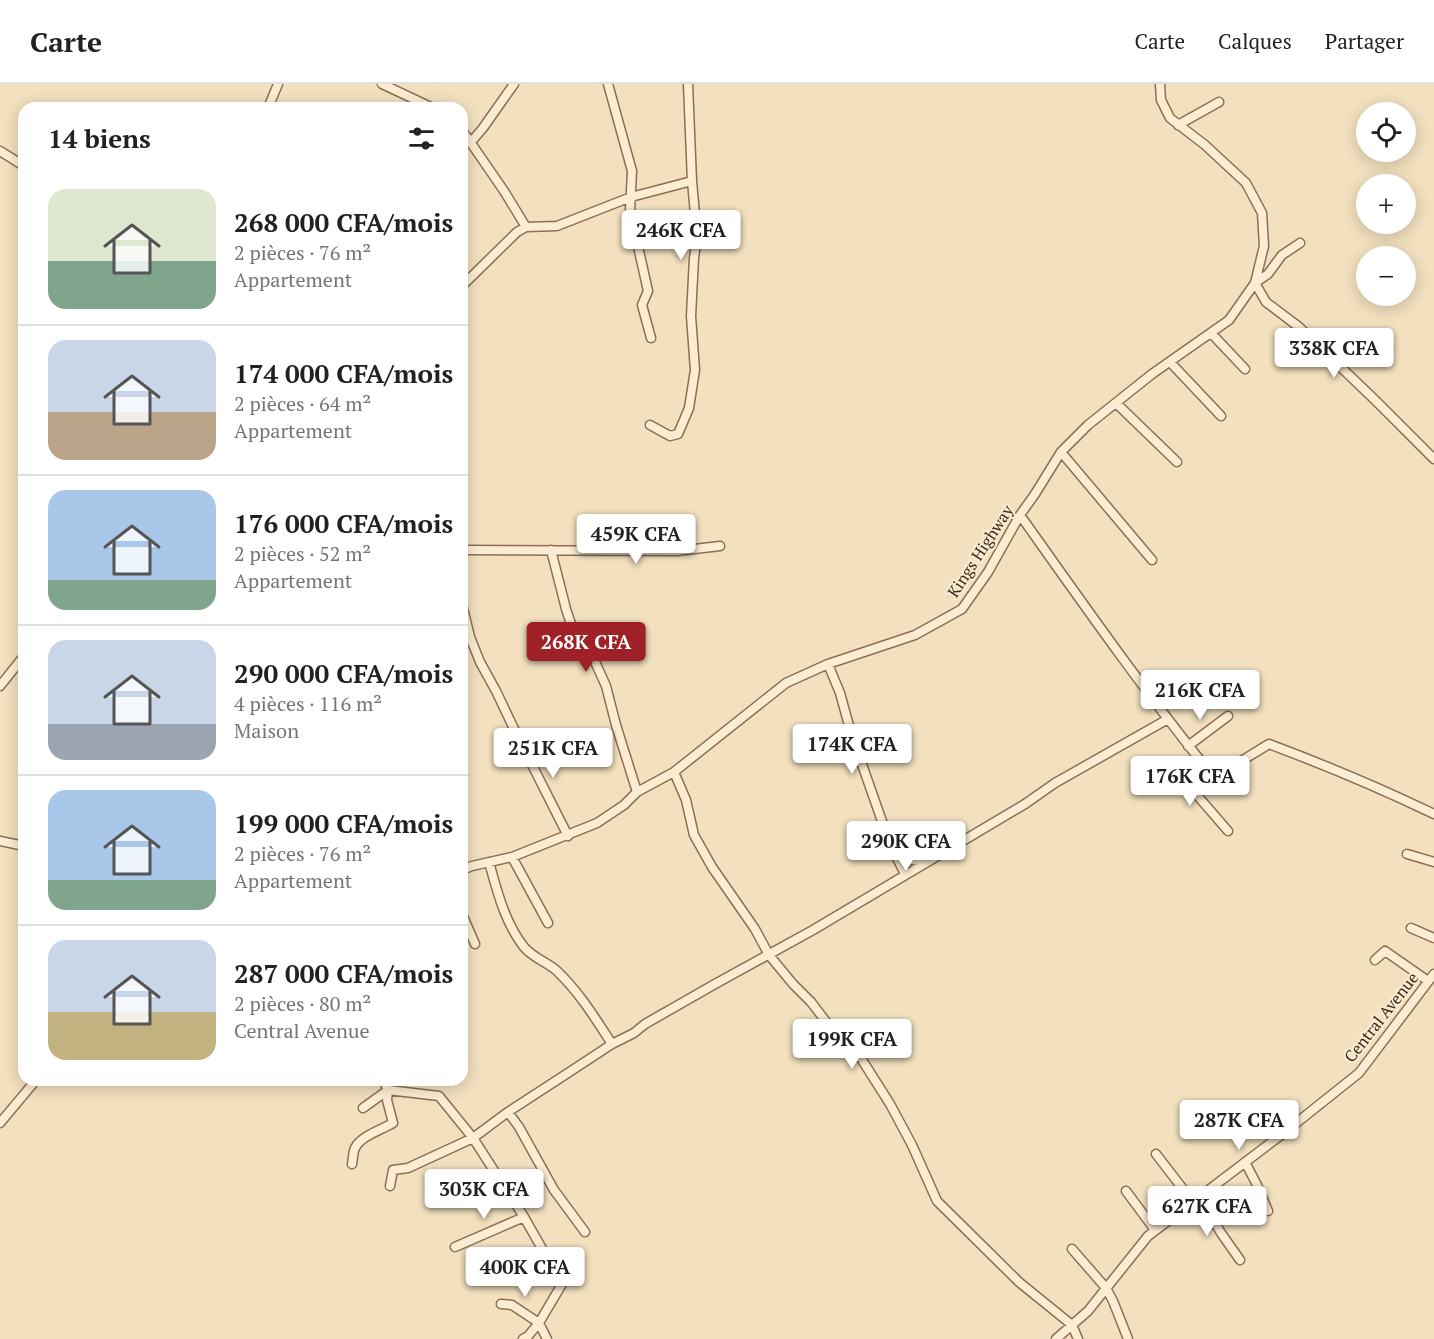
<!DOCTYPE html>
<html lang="fr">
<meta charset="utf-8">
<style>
body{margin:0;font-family:"PT Serif",serif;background:#f6f6f6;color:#202124;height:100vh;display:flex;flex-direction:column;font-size:22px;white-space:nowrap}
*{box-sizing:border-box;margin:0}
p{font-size:20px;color:#757577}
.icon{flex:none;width:33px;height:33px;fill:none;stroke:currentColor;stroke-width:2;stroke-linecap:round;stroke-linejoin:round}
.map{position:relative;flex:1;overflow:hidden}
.panel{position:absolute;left:18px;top:18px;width:450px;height:984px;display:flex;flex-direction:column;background:#fff;border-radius:18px;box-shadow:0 3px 15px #0003}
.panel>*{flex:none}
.buttons{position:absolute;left:1356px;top:18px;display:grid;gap:12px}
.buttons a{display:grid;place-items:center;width:60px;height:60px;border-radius:50%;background:#fff;box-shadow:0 3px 15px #0003;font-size:30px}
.price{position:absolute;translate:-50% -51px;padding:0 14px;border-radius:6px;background:#fff;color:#222;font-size:20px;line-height:39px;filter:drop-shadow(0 2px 3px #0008)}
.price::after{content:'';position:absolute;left:50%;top:36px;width:18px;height:14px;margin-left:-9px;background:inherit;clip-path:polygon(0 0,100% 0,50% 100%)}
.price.on{background:#a02027;color:#fff}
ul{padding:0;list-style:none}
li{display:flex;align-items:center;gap:18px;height:150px;padding:0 30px}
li+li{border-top:2px solid #e0e0e0}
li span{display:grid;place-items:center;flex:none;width:168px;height:120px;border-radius:18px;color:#555}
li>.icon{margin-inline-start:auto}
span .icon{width:72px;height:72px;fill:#fffc;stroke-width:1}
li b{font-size:26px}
h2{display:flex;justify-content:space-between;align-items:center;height:72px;padding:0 30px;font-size:26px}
header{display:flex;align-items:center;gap:36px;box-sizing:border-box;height:84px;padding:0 30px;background:#fff;border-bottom:2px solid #e0e0e0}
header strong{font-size:28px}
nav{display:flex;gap:33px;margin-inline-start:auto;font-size:21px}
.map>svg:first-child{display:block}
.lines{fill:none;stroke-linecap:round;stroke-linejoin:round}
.minor-casing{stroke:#8c6f55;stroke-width:11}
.minor{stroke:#fcedd2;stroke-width:8}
.labels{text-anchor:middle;stroke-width:4.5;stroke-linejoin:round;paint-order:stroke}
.street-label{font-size:16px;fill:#3a281b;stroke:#f8eace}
</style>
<header>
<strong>Carte</strong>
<nav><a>Carte</a><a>Calques</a><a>Partager</a></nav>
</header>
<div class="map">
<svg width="1434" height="1255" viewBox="0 0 1434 1255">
<rect width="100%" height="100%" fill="#f2e0be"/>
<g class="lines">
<!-- minor casing -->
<g class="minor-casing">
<path id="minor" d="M382,0L433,24
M608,0L632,87L630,127L648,207L642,221L651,254
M268,24L278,0
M1178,41L1219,18
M462,46L504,107L526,143L517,148L462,202
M471,58L483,44L514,0
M0,67L24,82
M526,143L557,142L631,113L692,97
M1300,159L1282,171L1268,190L1255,199L1266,218L1299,243L1376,317L1434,375
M1211,249L1245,285
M1170,278L1221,332
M1116,319L1177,378
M650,341L670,352L678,350L689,324L695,286L691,232L694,174L697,153L692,97L688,0
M1061,368L1152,476
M1020,431C1081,517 1142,604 1208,686L1225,687L1269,660C1325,681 1380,704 1434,730
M462,466L677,467L720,462
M551,466L566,525L572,543L591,569L606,602L616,641L637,708
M462,520L470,553L480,578L496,607L516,649L568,752
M828,580L840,609L851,649L890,760L905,790
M0,602L24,572
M1188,662L1228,632
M1208,686L1207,700L1196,710L1228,747
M674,688L686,716L694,751L712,783L755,845L769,871L793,900L811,918L827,939L848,958L857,968L890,1020L912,1061L937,1117L1019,1198L1072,1241L1078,1255
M0,757L24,762
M895,769L906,775L925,778
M1407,770L1434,778
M512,773L548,839
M489,778C497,807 505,839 524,863C533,874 547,878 557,887C580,909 595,934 612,960
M462,786L472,782L512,773L597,739L624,721L637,708L674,688L786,599L828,580L915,551L962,525L988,488L1020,431L1035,410L1061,368L1088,341L1152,290L1229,236L1255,199L1264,162L1262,129L1246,99L1205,61L1170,34L1161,16L1160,0
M462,830L475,860
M1411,844L1434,854
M1375,876L1385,867L1428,897
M383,996L388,1006L439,1012L473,1054L524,1133L562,1200L539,1239L547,1255
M363,1024L388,1006
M508,1028L519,1043L554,1106L585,1148
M0,1039L36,996
M1156,1070L1193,1118
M1245,1078L1256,1099L1268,1127
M352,1080C353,1075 353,1068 355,1064C361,1052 381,1046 393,1039L387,1016L388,1006
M390,1102L393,1086L408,1084L473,1054L508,1028L574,985L612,960L634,949L645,940L715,900L813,846L1025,720L1055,699L1168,635
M1126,1107L1155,1146
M1199,1113L1221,1149L1240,1176
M455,1163L524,1133
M1072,1165L1106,1204L1113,1217L1128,1255
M501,1220L512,1221L539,1239L528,1252L523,1255
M1056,1255L1088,1227L1148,1152L1285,1048L1359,989L1434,890"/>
</g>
<!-- minor -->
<use href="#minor" class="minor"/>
</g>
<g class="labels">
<!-- street labels -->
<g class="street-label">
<text transform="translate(980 467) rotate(-57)" y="6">Kings Highway</text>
<text transform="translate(1381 933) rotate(-52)" y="6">Central Avenue</text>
</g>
</g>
</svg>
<div class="buttons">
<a><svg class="icon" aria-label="locate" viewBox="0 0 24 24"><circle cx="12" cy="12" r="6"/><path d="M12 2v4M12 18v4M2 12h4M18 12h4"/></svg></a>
<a>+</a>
<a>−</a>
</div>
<b class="price" style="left:681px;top:177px">246K CFA</b>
<b class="price" style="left:1334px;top:295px">338K CFA</b>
<b class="price" style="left:636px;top:481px">459K CFA</b>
<b class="price on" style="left:586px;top:589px">268K CFA</b>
<b class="price" style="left:1200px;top:637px">216K CFA</b>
<b class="price" style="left:852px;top:691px">174K CFA</b>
<b class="price" style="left:553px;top:695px">251K CFA</b>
<b class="price" style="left:1190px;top:723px">176K CFA</b>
<b class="price" style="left:906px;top:788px">290K CFA</b>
<b class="price" style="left:852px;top:986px">199K CFA</b>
<b class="price" style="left:1239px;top:1067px">287K CFA</b>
<b class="price" style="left:484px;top:1136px">303K CFA</b>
<b class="price" style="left:1207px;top:1153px">627K CFA</b>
<b class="price" style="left:525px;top:1214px">400K CFA</b>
<section class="panel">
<h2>14 biens<svg class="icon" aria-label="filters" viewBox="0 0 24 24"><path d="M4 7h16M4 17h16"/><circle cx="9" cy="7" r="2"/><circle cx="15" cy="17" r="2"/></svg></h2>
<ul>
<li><span style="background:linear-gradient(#dfe7d0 60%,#7fa58c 0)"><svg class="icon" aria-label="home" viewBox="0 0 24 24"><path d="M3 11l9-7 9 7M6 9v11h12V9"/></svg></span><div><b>268 000 CFA/mois</b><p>2 pièces · 76 m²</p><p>Appartement</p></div></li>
<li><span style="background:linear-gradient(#c9d6e8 60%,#b9a48a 0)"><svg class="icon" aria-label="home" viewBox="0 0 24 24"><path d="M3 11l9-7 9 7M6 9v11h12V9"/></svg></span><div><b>174 000 CFA/mois</b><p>2 pièces · 64 m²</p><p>Appartement</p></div></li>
<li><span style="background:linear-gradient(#a9c7e8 75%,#7fa58c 0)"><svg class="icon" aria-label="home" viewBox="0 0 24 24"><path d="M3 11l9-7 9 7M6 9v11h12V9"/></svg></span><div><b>176 000 CFA/mois</b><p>2 pièces · 52 m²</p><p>Appartement</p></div></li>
<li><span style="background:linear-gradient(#c9d6e8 70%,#9aa5b1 0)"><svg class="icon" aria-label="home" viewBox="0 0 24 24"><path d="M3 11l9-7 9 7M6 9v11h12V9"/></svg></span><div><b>290 000 CFA/mois</b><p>4 pièces · 116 m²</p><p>Maison</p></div></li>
<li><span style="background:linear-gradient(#a9c7e8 75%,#7fa58c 0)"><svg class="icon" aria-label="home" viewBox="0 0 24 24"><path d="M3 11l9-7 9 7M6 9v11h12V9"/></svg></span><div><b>199 000 CFA/mois</b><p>2 pièces · 76 m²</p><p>Appartement</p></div></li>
<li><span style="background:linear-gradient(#c9d6e8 60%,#c2b280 0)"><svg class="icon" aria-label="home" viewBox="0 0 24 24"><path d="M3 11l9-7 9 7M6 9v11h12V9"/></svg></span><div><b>287 000 CFA/mois</b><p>2 pièces · 80 m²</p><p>Central Avenue</p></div></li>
</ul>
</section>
</div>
